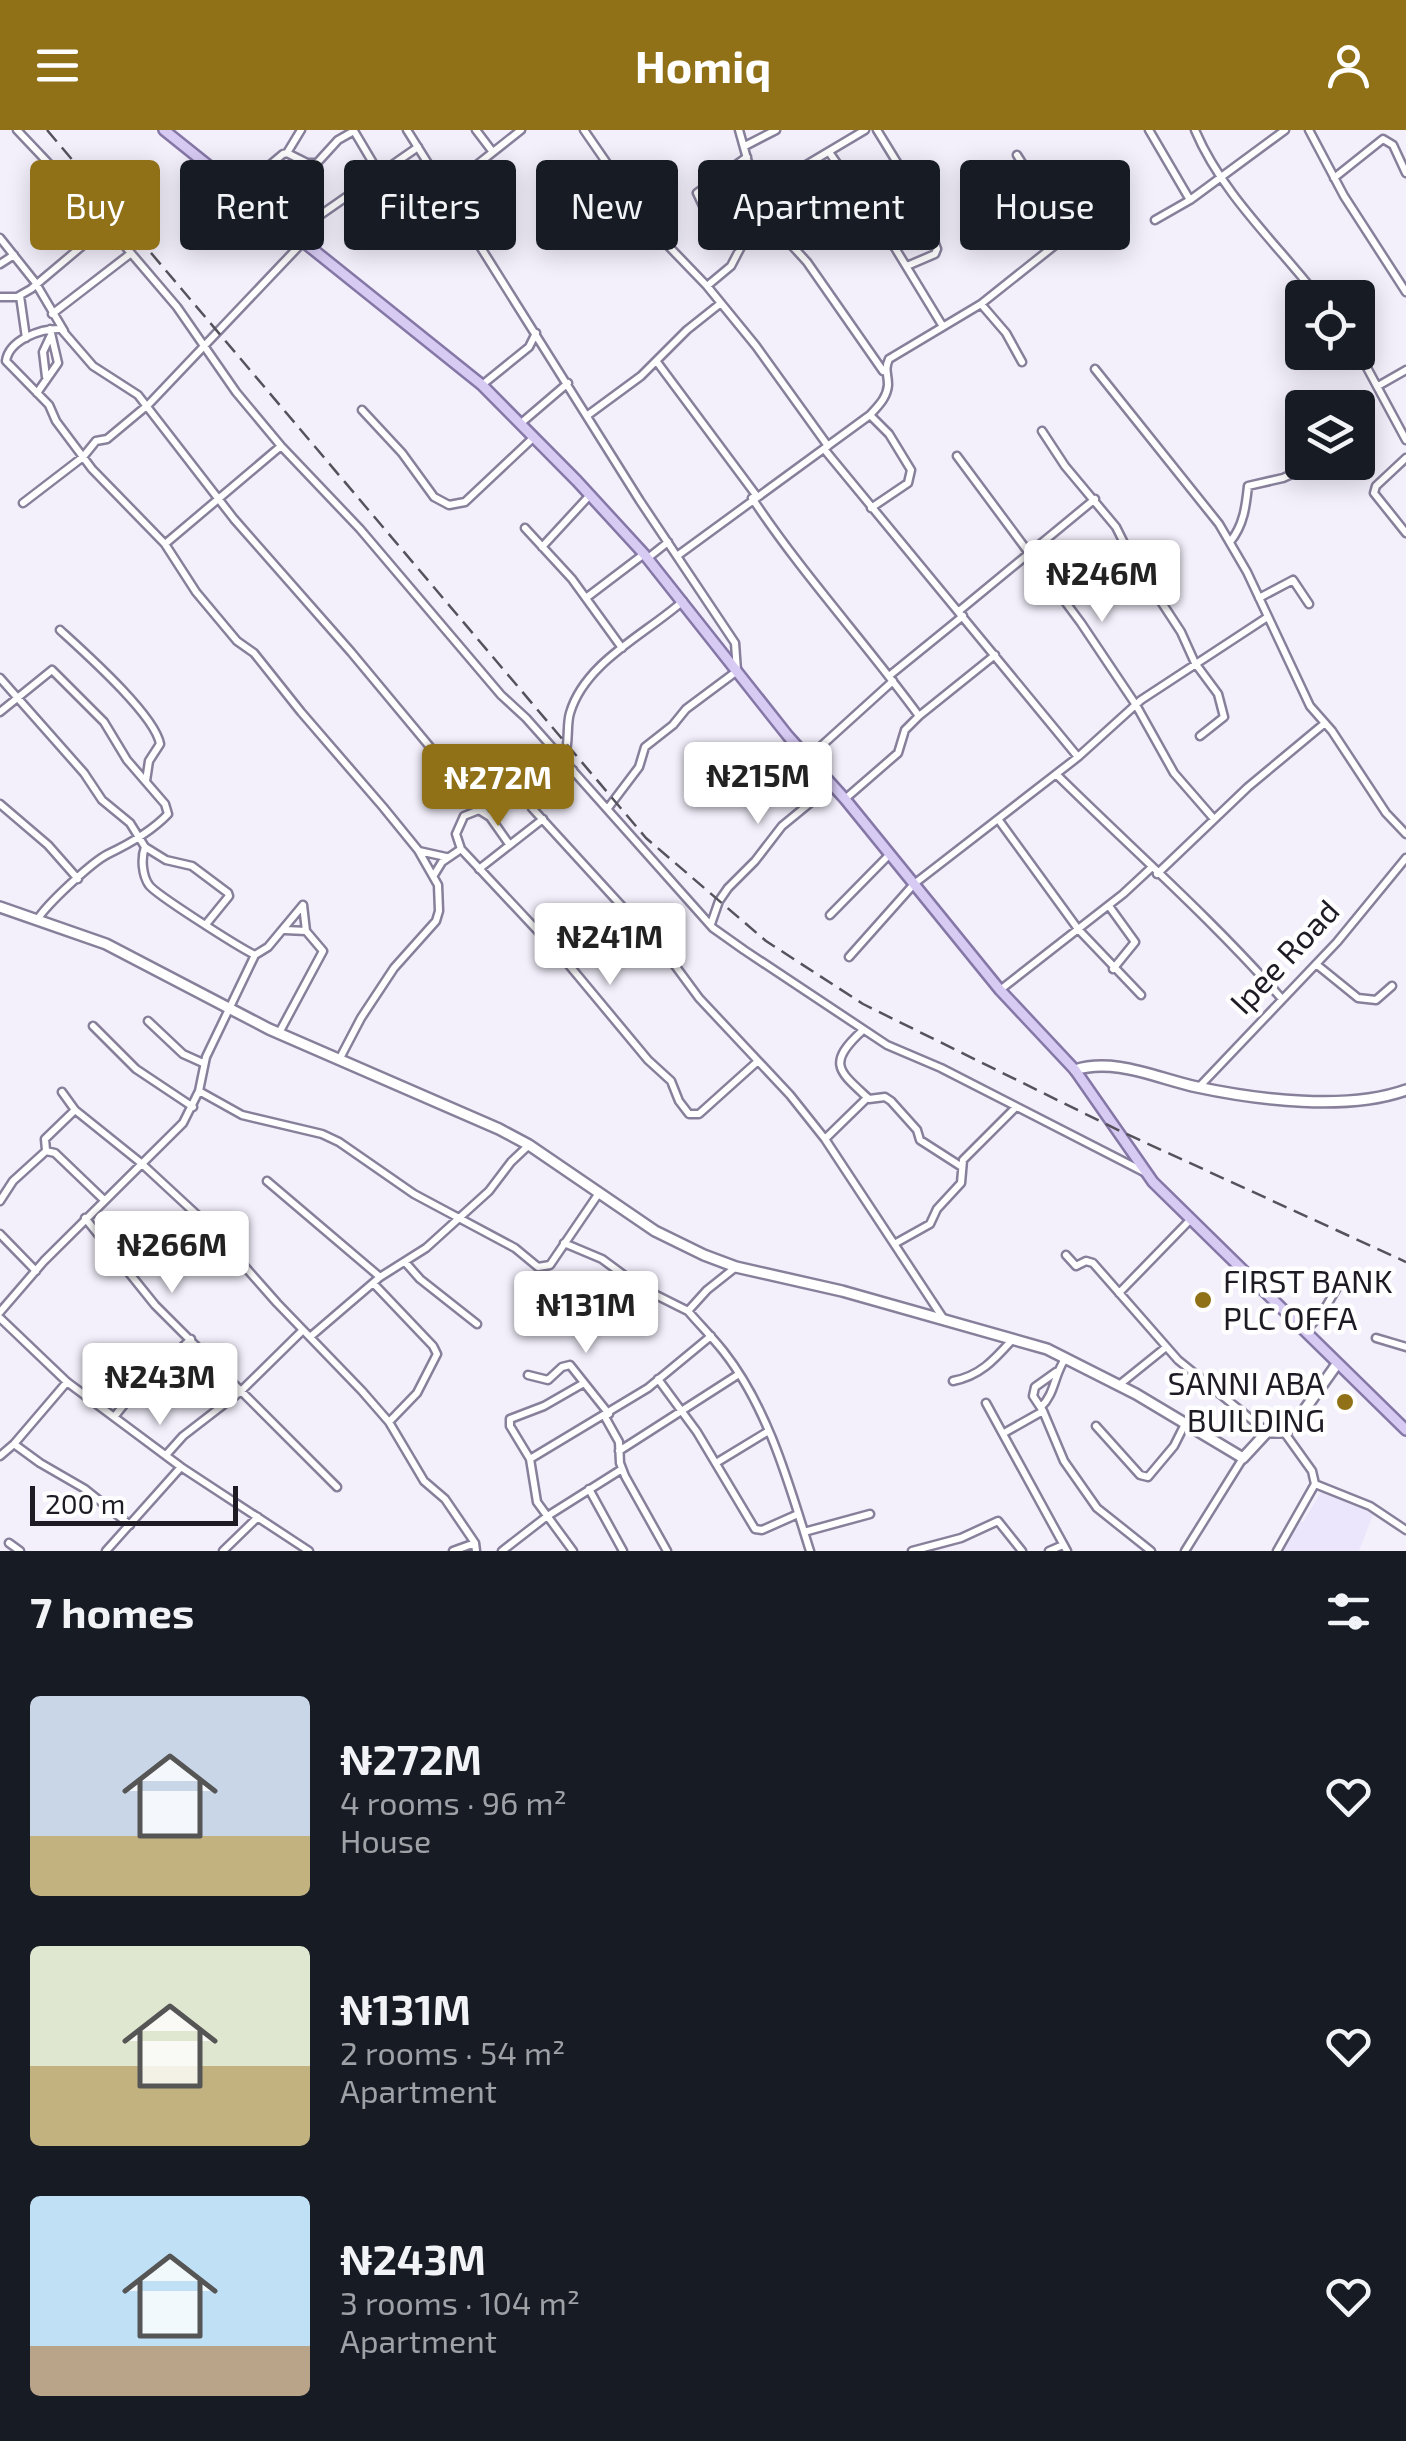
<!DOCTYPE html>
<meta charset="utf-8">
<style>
body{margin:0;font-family:"Exo 2",sans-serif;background:#242831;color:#f1f3f6;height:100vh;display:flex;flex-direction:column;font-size:38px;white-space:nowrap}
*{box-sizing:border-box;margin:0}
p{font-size:32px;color:#9ea1a6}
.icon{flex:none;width:55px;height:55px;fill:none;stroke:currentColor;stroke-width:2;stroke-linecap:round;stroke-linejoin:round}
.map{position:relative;height:1421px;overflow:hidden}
.panel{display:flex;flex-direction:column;background:#171b24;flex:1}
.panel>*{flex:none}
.hud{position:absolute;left:30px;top:30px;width:1348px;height:90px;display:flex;gap:20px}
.fabs{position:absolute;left:1285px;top:150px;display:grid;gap:20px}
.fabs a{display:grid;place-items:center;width:90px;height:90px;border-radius:10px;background:#171b24;box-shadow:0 5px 25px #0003;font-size:50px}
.scale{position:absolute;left:30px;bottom:25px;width:208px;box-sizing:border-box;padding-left:10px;border:5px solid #1e1b25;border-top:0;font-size:28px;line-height:35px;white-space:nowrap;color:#1e1b25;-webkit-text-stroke:8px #fff;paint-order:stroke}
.price{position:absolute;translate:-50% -85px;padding:0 22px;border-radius:10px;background:#fff;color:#222;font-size:32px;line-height:65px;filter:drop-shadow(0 2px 5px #0008)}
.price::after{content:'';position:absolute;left:50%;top:60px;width:30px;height:22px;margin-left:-15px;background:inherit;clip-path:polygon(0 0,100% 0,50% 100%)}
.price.selected{background:#917117;color:#fff}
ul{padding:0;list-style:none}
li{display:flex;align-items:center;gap:30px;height:250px;padding:0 30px}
li span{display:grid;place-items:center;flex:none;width:280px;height:200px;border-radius:10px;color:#555}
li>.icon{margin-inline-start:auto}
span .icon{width:120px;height:120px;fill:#fffc;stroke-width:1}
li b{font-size:42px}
h2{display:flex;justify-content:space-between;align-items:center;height:120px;padding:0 30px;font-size:42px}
.pill{padding:0 35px;border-radius:10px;background:#171b24;box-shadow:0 5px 25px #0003;font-size:35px;line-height:90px}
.pill.selected{background:#917117;color:#fff}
header{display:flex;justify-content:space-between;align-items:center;height:130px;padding:0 30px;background:#917117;color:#fff;font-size:45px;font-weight:700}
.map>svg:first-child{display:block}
.built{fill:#ebe6fc}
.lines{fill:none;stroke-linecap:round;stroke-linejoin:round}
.street-casing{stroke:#88809b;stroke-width:11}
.secondary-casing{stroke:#88809b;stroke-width:14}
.primary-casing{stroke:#8577a6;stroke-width:14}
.street{stroke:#fff;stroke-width:6}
.secondary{stroke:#fff;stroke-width:9}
.primary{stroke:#d7cbf3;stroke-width:9}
.rail{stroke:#55525c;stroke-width:2.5;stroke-dasharray:15 8;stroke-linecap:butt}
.poi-dot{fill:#917117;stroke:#fff;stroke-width:4}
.labels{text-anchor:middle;stroke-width:9;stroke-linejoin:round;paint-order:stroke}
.street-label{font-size:32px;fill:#1e1b25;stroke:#fff}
.poi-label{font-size:32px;fill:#1e1b25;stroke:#fff;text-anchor:start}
</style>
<header><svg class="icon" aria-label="menu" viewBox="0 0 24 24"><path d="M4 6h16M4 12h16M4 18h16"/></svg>Homiq<svg class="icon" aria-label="person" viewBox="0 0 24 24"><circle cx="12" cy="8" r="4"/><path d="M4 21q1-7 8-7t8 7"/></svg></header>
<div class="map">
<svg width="1406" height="1421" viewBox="0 0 1406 1421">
<rect width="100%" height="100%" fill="#f3f0fc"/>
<!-- built -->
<path class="built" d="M1323,1359L1374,1382L1359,1421H1280L1296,1390L1303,1392Z"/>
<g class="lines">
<!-- street casing -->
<g class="street-casing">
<path id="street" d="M17,0L107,95L177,177L236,262L281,316L360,399L501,565L526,588L713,798L744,820L887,915L941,938L1146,1043
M407,0L640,371L735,513L737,541L686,579L673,595L645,617L639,637L608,678
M476,0L492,21
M584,0L653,100L707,156L756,216L828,316
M739,0L753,50L785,108L807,132L883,241
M877,0L917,65L937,119L935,124L907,136
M1149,0L1190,70
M1195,0C1222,64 1277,114 1319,168
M1309,0L1344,66L1406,162
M354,1L379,43
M745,16L776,0
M829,22L889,108L942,195
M287,23L301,0
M1334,48L1383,9L1393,15L1406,43
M445,60L521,0
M239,61L283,24L287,23L307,33H317L338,10L354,1
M759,63L865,0
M1155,90L1190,70L1285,0
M293,104L418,17
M0,108L35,152L64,201
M739,119L704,78L697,63L747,27
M0,134L14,125
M707,156L731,136L743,113L772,84
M20,166L26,208
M0,167H17L31,159L107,95
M981,174L1006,203L1022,232
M52,184L130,124
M1358,221L1406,310
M657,232L756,365
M1095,239L1219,394L1247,442L1310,576L1332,601L1386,683L1406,704
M46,247L43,222L50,207
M482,255L529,217L536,203
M1378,256L1406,240
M37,263L58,233L50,199
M362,280L402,323L434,367L449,375L465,372L533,308
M588,285L641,246L687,200L721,173
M870,285L889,304L911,340L908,353L871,378
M520,294L568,253
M1042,301L1065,336L1116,397L1128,421L1181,502L1195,533L1218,564L1224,587L1200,606
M824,319L1078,627
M957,326L1081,493L1136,575L1174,643L1214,689
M1406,328L1376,356L1374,363L1406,403
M752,368C803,445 865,512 919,586
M23,373L83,327L96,311L107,309L149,274L303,112
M525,398L572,449L622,518
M1230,412C1244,395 1246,375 1248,356L1283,348L1319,332
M165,414L281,316
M542,417L590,365
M677,426L870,285C878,276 887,268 888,255C888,243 884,240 889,229L981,174L1059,112L1062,104L1057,88L1017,25
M648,428L668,412
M586,468L644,424
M1259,468L1293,450L1309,474
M959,481L1095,369
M60,500C84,522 155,585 160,614L149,631L146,651
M889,546L963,486
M0,548L84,643L102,670L130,693L145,717C141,728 142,745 149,755C155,764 240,818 255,825L268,817L303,775
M0,582L52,540L104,592L127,630L165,674L168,684C151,702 129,714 108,724C92,732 47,774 37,790
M808,628L893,551
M564,630C570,611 566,596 570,583C585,532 646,504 683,471
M573,640L534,671L532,678L671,830L699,868L790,965L825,1009L945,1191
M1056,644C1132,719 1212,789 1282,869
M555,653L562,628
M845,669L898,623L905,600L919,586L995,525
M0,674L48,715L78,749
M998,689L1078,799L1141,865
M509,714L490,687L479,680L464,686L456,704L461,719L564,829L648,930L671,951L679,971L689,984H699L758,931
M145,717L166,730L192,736L228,763L229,766L207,793
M419,721L446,727
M479,739L543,689
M1157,744L1248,657L1325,593
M434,745L442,732L461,719
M303,775L306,801
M1109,776L1135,812L1113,839
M830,785L890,724
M711,794L719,771L728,758L755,731L782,696L832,655
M849,827L914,754L1078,627L1141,570L1266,488
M1316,834L1358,868L1376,870L1392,856
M1000,860L1123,764L1151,738
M148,891L183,924L203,933
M93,896L136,939L193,977
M862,901C826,934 839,941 869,969L885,967L891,971L917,1000L920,1010L962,1037
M279,903L323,821L306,801L285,800
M339,930L361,888L394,838L436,791L439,781L438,755L418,720L383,677L301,582L254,523L237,511L196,462L165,414L92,339L56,291L49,275L6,231C9,210 41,198 61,199L93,236L138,265L234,389L351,522L485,683
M1199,957L1337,812L1406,728
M199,961L242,985L322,1004L339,1012L414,1064L515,1118L538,1137L550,1135L599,1063
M62,962L75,980L141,1033L209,1096L277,1173L362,1261L389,1292L424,1351L445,1369L475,1413L476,1421
M825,1009L867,968
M46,1020L45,1009L75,980
M267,1051L380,1147
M0,1071L13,1051L46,1021L55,1023L104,1070
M85,1088L155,1175L337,1357
M0,1104L36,1141
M564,1113L602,1129L640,1157L688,1181
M896,1113L930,1094L937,1079L961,1053L963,1030L1016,977
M1066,1125L1076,1136L1086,1131L1093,1133L1178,1230L1267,1302
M405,1132L420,1149L477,1194
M736,1137L707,1160L688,1181C700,1195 713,1208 724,1222C768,1278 789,1354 810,1421
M374,1154L433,1216L437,1224L417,1263L389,1292
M1119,1163L1190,1090
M0,1182L44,1131L183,993L199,961L206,927L255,825
M0,1188L67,1252L181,1337L309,1421
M1306,1201L1324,1180L1338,1156
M310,1207L380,1147L426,1118L489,1061L511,1032L529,1015
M1376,1208L1406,1217
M1056,1242L1035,1257L1033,1266L1043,1281L1064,1331L1097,1378L1151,1421
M528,1245L548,1250L562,1237L570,1235L609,1284
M658,1249L697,1302L755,1399L762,1400L798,1384
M953,1251C980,1246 994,1230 1012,1210
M1119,1255L1165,1218
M986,1273L1067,1421
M1041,1277C1055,1264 1054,1245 1065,1229
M114,1287L135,1261L191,1209
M605,1287L619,1312L620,1333L625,1346L667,1421
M1096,1296L1140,1345L1148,1347L1174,1316L1185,1294
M1004,1303L1043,1281
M14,1314L40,1333L85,1359L130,1395
M619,1321L739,1244
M166,1325L183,1306L240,1262L303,1200
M0,1326L14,1314L67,1252
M530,1329L510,1296V1289L544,1276L584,1253
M716,1333L767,1302
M1315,1354L1370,1376L1406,1400
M589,1359L623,1421
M804,1402L870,1384
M9,1413L20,1421
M106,1421L181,1337
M223,1421L258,1387
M453,1421L475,1413
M502,1421L546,1387L622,1339
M573,1421L537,1372L530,1329L648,1258L711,1206
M912,1421L961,1408L998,1391L1022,1421
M1049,1421L1063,1415
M1185,1421L1243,1328
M1277,1421L1315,1354L1312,1341L1284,1302"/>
</g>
<!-- secondary casing -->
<g class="secondary-casing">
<path id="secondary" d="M0,777L106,814L269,899L499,999L529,1015L655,1101L704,1125L736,1137L842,1161L1047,1219L1136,1264L1243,1328L1267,1302H1284L1293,1296L1337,1234
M1075,940C1114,927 1159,949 1197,957C1258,970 1347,981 1406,960"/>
</g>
<!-- primary casing -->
<g class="primary-casing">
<path id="primary" d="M164,0L482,255L577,351L644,424L788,606L845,669L1000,860L1075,940L1153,1052L1406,1300"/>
</g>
<!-- street -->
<use href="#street" class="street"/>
<!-- secondary -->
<use href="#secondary" class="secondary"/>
<!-- primary -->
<use href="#primary" class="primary"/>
<!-- rail -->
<path class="rail" d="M47,0L646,708L766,811L863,874L1120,1001L1406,1132"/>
</g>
<!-- markers -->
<g class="poi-dot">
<circle cx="1203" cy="1170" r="10"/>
<circle cx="1345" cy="1272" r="10"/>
</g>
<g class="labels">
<!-- street labels -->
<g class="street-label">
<text transform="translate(1285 827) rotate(-47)" y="11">Ipee Road</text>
</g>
<!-- poi labels -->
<g class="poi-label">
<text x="1223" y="1163">FIRST BANK<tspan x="1223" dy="37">PLC OFFA</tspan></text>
<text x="1325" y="1265" text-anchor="end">SANNI ABA<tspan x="1325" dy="37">BUILDING</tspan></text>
</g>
</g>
</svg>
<div class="fabs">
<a><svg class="icon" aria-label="locate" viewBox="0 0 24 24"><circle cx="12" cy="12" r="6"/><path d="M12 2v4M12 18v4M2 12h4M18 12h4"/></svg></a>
<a><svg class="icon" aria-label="layers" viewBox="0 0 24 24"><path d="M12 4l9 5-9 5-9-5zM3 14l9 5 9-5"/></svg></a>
</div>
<div class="scale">200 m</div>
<b class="price" style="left:1102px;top:495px">₦246M</b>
<b class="price" style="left:758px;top:697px">₦215M</b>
<b class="price selected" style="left:498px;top:699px">₦272M</b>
<b class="price" style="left:610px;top:858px">₦241M</b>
<b class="price" style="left:172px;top:1166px">₦266M</b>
<b class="price" style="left:586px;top:1226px">₦131M</b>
<b class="price" style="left:160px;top:1298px">₦243M</b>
<div class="hud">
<a class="pill selected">Buy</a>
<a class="pill">Rent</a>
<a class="pill">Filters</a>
<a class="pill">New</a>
<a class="pill">Apartment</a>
<a class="pill">House</a>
</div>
</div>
<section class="panel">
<h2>7 homes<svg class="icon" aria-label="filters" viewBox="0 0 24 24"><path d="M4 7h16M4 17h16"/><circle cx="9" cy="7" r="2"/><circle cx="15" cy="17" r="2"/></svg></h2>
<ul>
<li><span style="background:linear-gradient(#c9d6e8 70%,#c2b280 0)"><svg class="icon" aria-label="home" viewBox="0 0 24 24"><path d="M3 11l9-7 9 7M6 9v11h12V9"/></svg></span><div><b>₦272M</b><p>4 rooms · 96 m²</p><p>House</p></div><svg class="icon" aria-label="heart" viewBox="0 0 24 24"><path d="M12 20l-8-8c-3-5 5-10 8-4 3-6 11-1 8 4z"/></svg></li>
<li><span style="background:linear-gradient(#dfe7d0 60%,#c2b280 0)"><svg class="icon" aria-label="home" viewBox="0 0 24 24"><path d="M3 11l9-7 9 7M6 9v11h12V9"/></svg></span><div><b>₦131M</b><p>2 rooms · 54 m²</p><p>Apartment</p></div><svg class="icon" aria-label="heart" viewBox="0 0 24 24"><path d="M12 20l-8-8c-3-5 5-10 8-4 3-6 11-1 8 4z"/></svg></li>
<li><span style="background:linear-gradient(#bfe0f5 75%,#b9a48a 0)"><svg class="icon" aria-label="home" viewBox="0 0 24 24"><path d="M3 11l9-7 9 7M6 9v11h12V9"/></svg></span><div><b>₦243M</b><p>3 rooms · 104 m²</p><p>Apartment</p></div><svg class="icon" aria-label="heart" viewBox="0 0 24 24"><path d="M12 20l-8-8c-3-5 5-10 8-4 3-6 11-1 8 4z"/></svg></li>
</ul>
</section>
